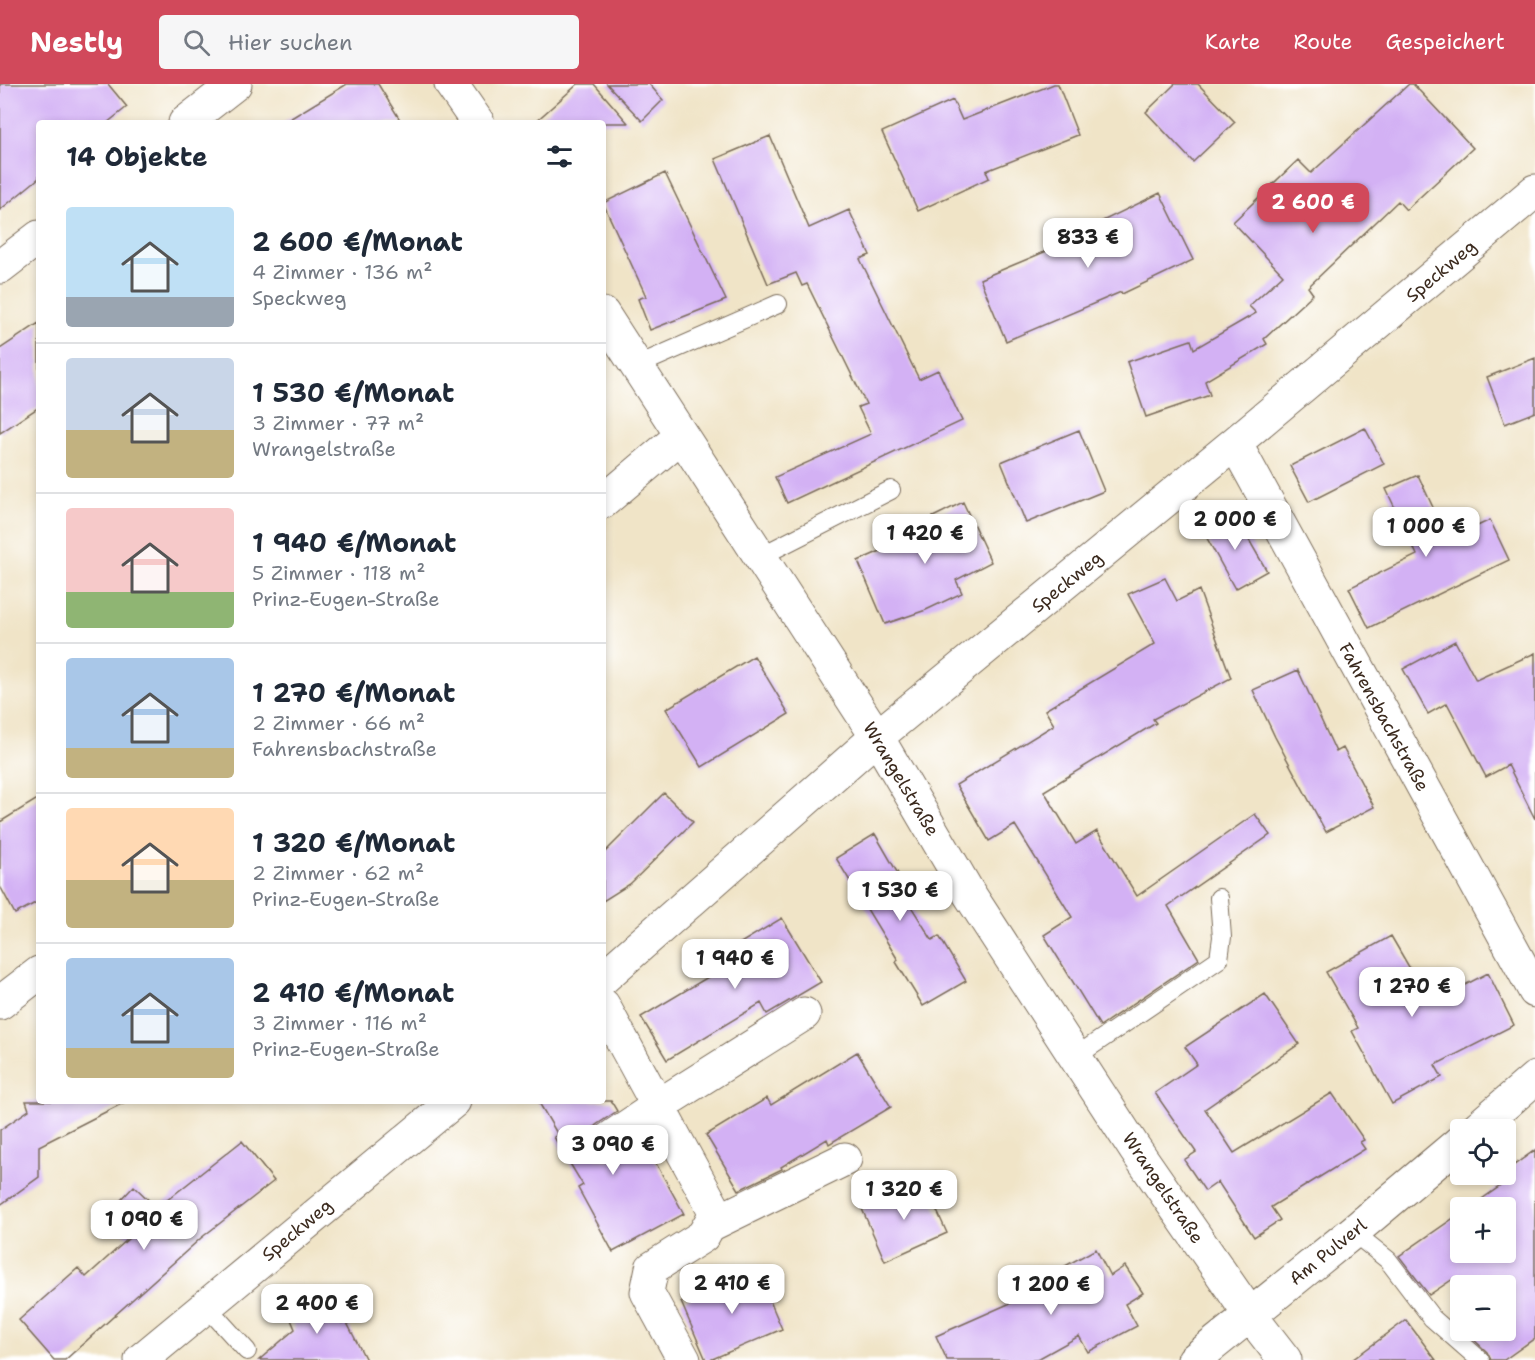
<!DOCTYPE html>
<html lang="de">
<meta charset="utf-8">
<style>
body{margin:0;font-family:"Shantell Sans",sans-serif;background:#f6f6f7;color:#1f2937;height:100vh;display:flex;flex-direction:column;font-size:22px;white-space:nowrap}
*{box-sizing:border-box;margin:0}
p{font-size:20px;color:#747a83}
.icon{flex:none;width:33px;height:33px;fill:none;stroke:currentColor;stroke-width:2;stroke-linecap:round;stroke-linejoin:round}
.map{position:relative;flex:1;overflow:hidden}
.panel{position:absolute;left:36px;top:36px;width:570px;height:984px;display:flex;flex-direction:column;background:#fff;border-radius:6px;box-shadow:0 3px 9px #0003}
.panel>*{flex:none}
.fabs{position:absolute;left:1450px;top:1035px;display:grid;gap:12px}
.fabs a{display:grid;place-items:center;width:66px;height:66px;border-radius:6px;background:#fff;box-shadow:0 3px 9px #0003;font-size:30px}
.price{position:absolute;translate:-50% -51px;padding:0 14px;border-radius:12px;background:#fff;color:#222;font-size:20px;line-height:39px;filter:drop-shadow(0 2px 3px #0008)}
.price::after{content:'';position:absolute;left:50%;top:36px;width:18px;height:14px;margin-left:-9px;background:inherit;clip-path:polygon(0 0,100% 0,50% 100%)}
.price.selected{background:#d1495b;color:#fff}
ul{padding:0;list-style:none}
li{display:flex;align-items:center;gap:18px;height:150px;padding:0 30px}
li+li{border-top:2px solid #e0e1e3}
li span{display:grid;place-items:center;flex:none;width:168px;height:120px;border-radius:6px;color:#555}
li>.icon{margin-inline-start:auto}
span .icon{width:72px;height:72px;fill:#fffc;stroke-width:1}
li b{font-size:26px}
h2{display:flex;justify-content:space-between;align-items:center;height:72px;padding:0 30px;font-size:26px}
header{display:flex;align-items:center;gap:36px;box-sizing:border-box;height:84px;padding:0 30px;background:#d1495b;color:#fff}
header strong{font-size:28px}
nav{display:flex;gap:33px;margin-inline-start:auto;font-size:21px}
.search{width:420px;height:54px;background:#f6f6f7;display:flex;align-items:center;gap:15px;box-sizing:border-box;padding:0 21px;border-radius:6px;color:#747a83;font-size:22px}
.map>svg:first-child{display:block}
.building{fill:#d3b1f4}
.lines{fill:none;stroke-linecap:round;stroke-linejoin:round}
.service-casing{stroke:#7a6b59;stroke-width:20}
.minor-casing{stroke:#7a6b59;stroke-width:35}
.service{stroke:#fff;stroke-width:18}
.minor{stroke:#fff;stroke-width:33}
.labels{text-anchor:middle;stroke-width:4.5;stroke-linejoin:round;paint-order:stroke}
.street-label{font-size:18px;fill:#3b2a1e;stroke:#fff}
</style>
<header>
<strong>Nestly</strong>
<div class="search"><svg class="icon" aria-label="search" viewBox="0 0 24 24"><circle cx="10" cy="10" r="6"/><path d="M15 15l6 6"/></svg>Hier suchen</div>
<nav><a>Karte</a><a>Route</a><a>Gespeichert</a></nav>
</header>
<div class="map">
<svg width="1535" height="1276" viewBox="0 0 1535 1276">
<rect width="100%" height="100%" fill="#fff"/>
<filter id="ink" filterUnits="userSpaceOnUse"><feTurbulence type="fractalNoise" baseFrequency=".0167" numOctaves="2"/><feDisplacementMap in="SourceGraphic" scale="12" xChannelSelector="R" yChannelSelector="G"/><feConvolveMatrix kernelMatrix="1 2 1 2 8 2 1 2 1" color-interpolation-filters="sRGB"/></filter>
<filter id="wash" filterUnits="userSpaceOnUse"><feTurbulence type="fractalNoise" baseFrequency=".008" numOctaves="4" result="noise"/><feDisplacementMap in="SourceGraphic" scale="24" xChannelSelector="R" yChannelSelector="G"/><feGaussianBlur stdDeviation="1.35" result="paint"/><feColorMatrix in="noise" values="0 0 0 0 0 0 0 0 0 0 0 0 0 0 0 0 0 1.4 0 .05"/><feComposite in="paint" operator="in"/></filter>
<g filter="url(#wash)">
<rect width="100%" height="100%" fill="#f0e4c7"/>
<g id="blocks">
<!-- building -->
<path class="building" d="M0,0H108L127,23L107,39H39V94L0,126Z
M347,0H378L402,39H283Z
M578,0H594L628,39H534Z
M607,0H649L663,16L642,37Z
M1054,0H1058L1078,51L986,87L989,94L918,127L882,48L953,16L962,36Z
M1175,0H1198L1235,38L1193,78L1146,28Z
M1409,0H1413L1473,64L1406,126L1398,117L1308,203L1313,210L1264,255L1267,260L1205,297L1210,311L1146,333L1127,278L1191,256L1194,265L1256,229L1249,222L1283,191L1233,138L1298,76L1311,89Z
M770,52L809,144L849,126L870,171L860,175L919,295L938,286L962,337L787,419L775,393L871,350L858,323L866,320L807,200L802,202L796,189L768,200L715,75Z
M665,89L726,216L650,246L638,215L646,212L603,119Z
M1160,109L1193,176L1122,210L1121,208L1006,257L980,195L1092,148L1090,143Z
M39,239V323L0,349V265Z
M1535,274V328L1505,340L1487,293Z
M1365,344L1384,380L1309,418L1290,382Z
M1079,346L1104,407L1026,439L1001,378Z
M1418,391L1448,456L1490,436L1509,476L1369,544L1349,504L1417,471L1386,405Z
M963,418L991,478L956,496L962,509L926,526L885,540L858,477L894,461L893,458L926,441L925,437Z
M1234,430L1267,487L1235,505L1203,447Z
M1165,494L1177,517L1199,506L1231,594L1153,635L1156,639L1044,707L1076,760L1097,747L1137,812L1255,730L1270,751L1168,822L1199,875L1100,942L1044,851L1072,833L1015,741L989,757L956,701L1054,641L1045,626L1155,560L1128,510Z
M1455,557L1476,596L1535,569V735L1508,681L1486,693L1447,619L1428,630L1403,585Z
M754,572L789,630L702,683L666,625Z
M1298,586L1336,668L1343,664L1374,723L1326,748L1275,653L1253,606Z
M664,709L693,738L630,800L603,817V770Z
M39,714V817L15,830L0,802V738Z
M875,750L904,800L899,803L932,856L939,852L966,897L923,922L896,878L898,876L836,774Z
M782,834L821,898L767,930L761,919L667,976L641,933L735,877L729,866Z
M1391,852L1430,919L1488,889L1514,941L1435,981L1442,993L1392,1020L1352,947L1358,944L1326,888Z
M1265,910L1299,960L1205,1025L1234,1069L1332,1009L1364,1056L1360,1058L1365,1065L1271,1123L1280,1136L1254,1153L1218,1098L1205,1107L1184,1076L1196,1068L1155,1009L1197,980L1185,963Z
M857,968L891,1023L829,1060L827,1055L781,1083L782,1085L739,1106L706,1051L767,1014L771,1021Z
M26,1017H127L39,1062V1093L0,1121V1046L29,1026Z
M538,1017H611L617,1027L596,1041L589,1048L587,1058L590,1067L597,1074L607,1076L616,1073L637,1059L643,1068L648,1065L684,1130L613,1168L578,1104L583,1101L554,1053L558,1051Z
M242,1057L274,1097L201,1154L65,1276H54L19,1236L78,1184L86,1193L129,1154L106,1132L134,1102L157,1124Z
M1535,1066V1254L1504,1276H1491L1487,1268L1472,1254L1481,1246H1506V1202H1462L1456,1193L1429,1211L1399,1172L1461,1129V1168H1506V1124H1469L1506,1098V1087Z
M924,1098L947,1149L885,1177L862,1125Z
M1096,1165L1110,1192L1125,1182L1143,1209L1125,1220L1137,1242L1088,1268L1079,1252L1036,1276H947L936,1252L1031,1210L1027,1203Z
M756,1184L782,1245L710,1276H706L681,1218Z
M330,1208L342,1239L346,1237L366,1276H259L295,1245L287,1226Z
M1406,1236L1436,1276H1352Z"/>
</g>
</g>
<g filter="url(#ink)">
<use href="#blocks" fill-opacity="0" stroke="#7a6b59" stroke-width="1.5"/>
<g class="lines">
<!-- service casing -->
<g class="service-casing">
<path id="service" d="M636,282L778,220
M759,473L891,406
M1075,973L1219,875L1222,853L1219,814
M1353,1148L1388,1176L1432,1234L1480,1276
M206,1222L247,1267"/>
</g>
<!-- minor casing -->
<g class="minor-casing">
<path id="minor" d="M451,0L478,39
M185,39L235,0
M0,183L39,153
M603,230L877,653L968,808L1135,1065L1250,1231L1285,1276
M1235,359L1535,907
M603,418L681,352
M603,894L877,653L1235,359L1535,107
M0,919L39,889
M603,921L716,1129L703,1152L652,1184L647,1208L684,1276
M1475,1046L1535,994
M606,1057L658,1022L804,930
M710,1141L845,1075
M141,1276L454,1017
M1194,1276L1353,1148L1461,1057"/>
</g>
<!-- service -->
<use href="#service" class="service"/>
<!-- minor -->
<use href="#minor" class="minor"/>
</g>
</g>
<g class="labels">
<!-- street labels -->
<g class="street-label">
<text transform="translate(1441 187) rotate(-40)" y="6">Speckweg</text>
<text transform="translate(1067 498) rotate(-39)" y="6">Speckweg</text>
<text transform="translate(1384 633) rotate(61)" y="6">Fahrensbachstraße</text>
<text transform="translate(901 695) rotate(59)" y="6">Wrangelstraße</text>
<text transform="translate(1163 1104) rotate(56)" y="6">Wrangelstraße</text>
<text transform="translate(297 1146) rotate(-40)" y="6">Speckweg</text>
<text transform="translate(1328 1168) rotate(-39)" y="6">Am Pulverl</text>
</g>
</g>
</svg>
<div class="fabs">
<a><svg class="icon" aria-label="locate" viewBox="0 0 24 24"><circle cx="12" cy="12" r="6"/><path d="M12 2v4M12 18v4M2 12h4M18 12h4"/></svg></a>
<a>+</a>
<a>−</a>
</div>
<b class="price selected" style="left:1313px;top:150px">2 600 €</b>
<b class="price" style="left:1088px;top:185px">833 €</b>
<b class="price" style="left:1235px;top:467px">2 000 €</b>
<b class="price" style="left:1426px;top:474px">1 000 €</b>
<b class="price" style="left:925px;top:481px">1 420 €</b>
<b class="price" style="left:900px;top:838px">1 530 €</b>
<b class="price" style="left:735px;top:906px">1 940 €</b>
<b class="price" style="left:1412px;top:934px">1 270 €</b>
<b class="price" style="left:613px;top:1092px">3 090 €</b>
<b class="price" style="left:904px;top:1137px">1 320 €</b>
<b class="price" style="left:144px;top:1167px">1 090 €</b>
<b class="price" style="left:732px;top:1231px">2 410 €</b>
<b class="price" style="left:1051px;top:1232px">1 200 €</b>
<b class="price" style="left:317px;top:1251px">2 400 €</b>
<section class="panel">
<h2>14 Objekte<svg class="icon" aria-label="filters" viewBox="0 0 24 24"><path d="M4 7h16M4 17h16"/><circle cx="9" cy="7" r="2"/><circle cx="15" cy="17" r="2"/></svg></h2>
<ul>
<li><span style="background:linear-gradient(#bfe0f5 75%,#9aa5b1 0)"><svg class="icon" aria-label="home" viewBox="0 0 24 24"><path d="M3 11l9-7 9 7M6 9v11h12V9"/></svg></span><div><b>2 600 €/Monat</b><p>4 Zimmer · 136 m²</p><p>Speckweg</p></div></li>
<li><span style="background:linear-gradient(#c9d6e8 60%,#c2b280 0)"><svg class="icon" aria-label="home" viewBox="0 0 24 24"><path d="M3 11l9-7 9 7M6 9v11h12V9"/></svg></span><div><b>1 530 €/Monat</b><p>3 Zimmer · 77 m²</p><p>Wrangelstraße</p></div></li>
<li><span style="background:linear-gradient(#f6c9c9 70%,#8fb573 0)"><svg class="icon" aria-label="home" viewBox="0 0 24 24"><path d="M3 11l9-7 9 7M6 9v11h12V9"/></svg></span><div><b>1 940 €/Monat</b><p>5 Zimmer · 118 m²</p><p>Prinz-Eugen-Straße</p></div></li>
<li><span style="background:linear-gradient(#a9c7e8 75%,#c2b280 0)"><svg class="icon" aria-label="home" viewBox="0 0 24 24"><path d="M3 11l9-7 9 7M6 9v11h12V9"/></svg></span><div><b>1 270 €/Monat</b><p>2 Zimmer · 66 m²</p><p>Fahrensbachstraße</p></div></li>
<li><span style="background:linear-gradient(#ffd9b3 60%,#c2b280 0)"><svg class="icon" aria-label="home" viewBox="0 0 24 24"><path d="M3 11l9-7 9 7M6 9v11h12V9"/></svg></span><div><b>1 320 €/Monat</b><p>2 Zimmer · 62 m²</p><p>Prinz-Eugen-Straße</p></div></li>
<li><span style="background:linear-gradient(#a9c7e8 75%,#c2b280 0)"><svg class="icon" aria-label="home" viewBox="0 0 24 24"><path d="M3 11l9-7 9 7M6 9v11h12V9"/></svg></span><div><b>2 410 €/Monat</b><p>3 Zimmer · 116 m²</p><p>Prinz-Eugen-Straße</p></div></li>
</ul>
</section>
</div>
